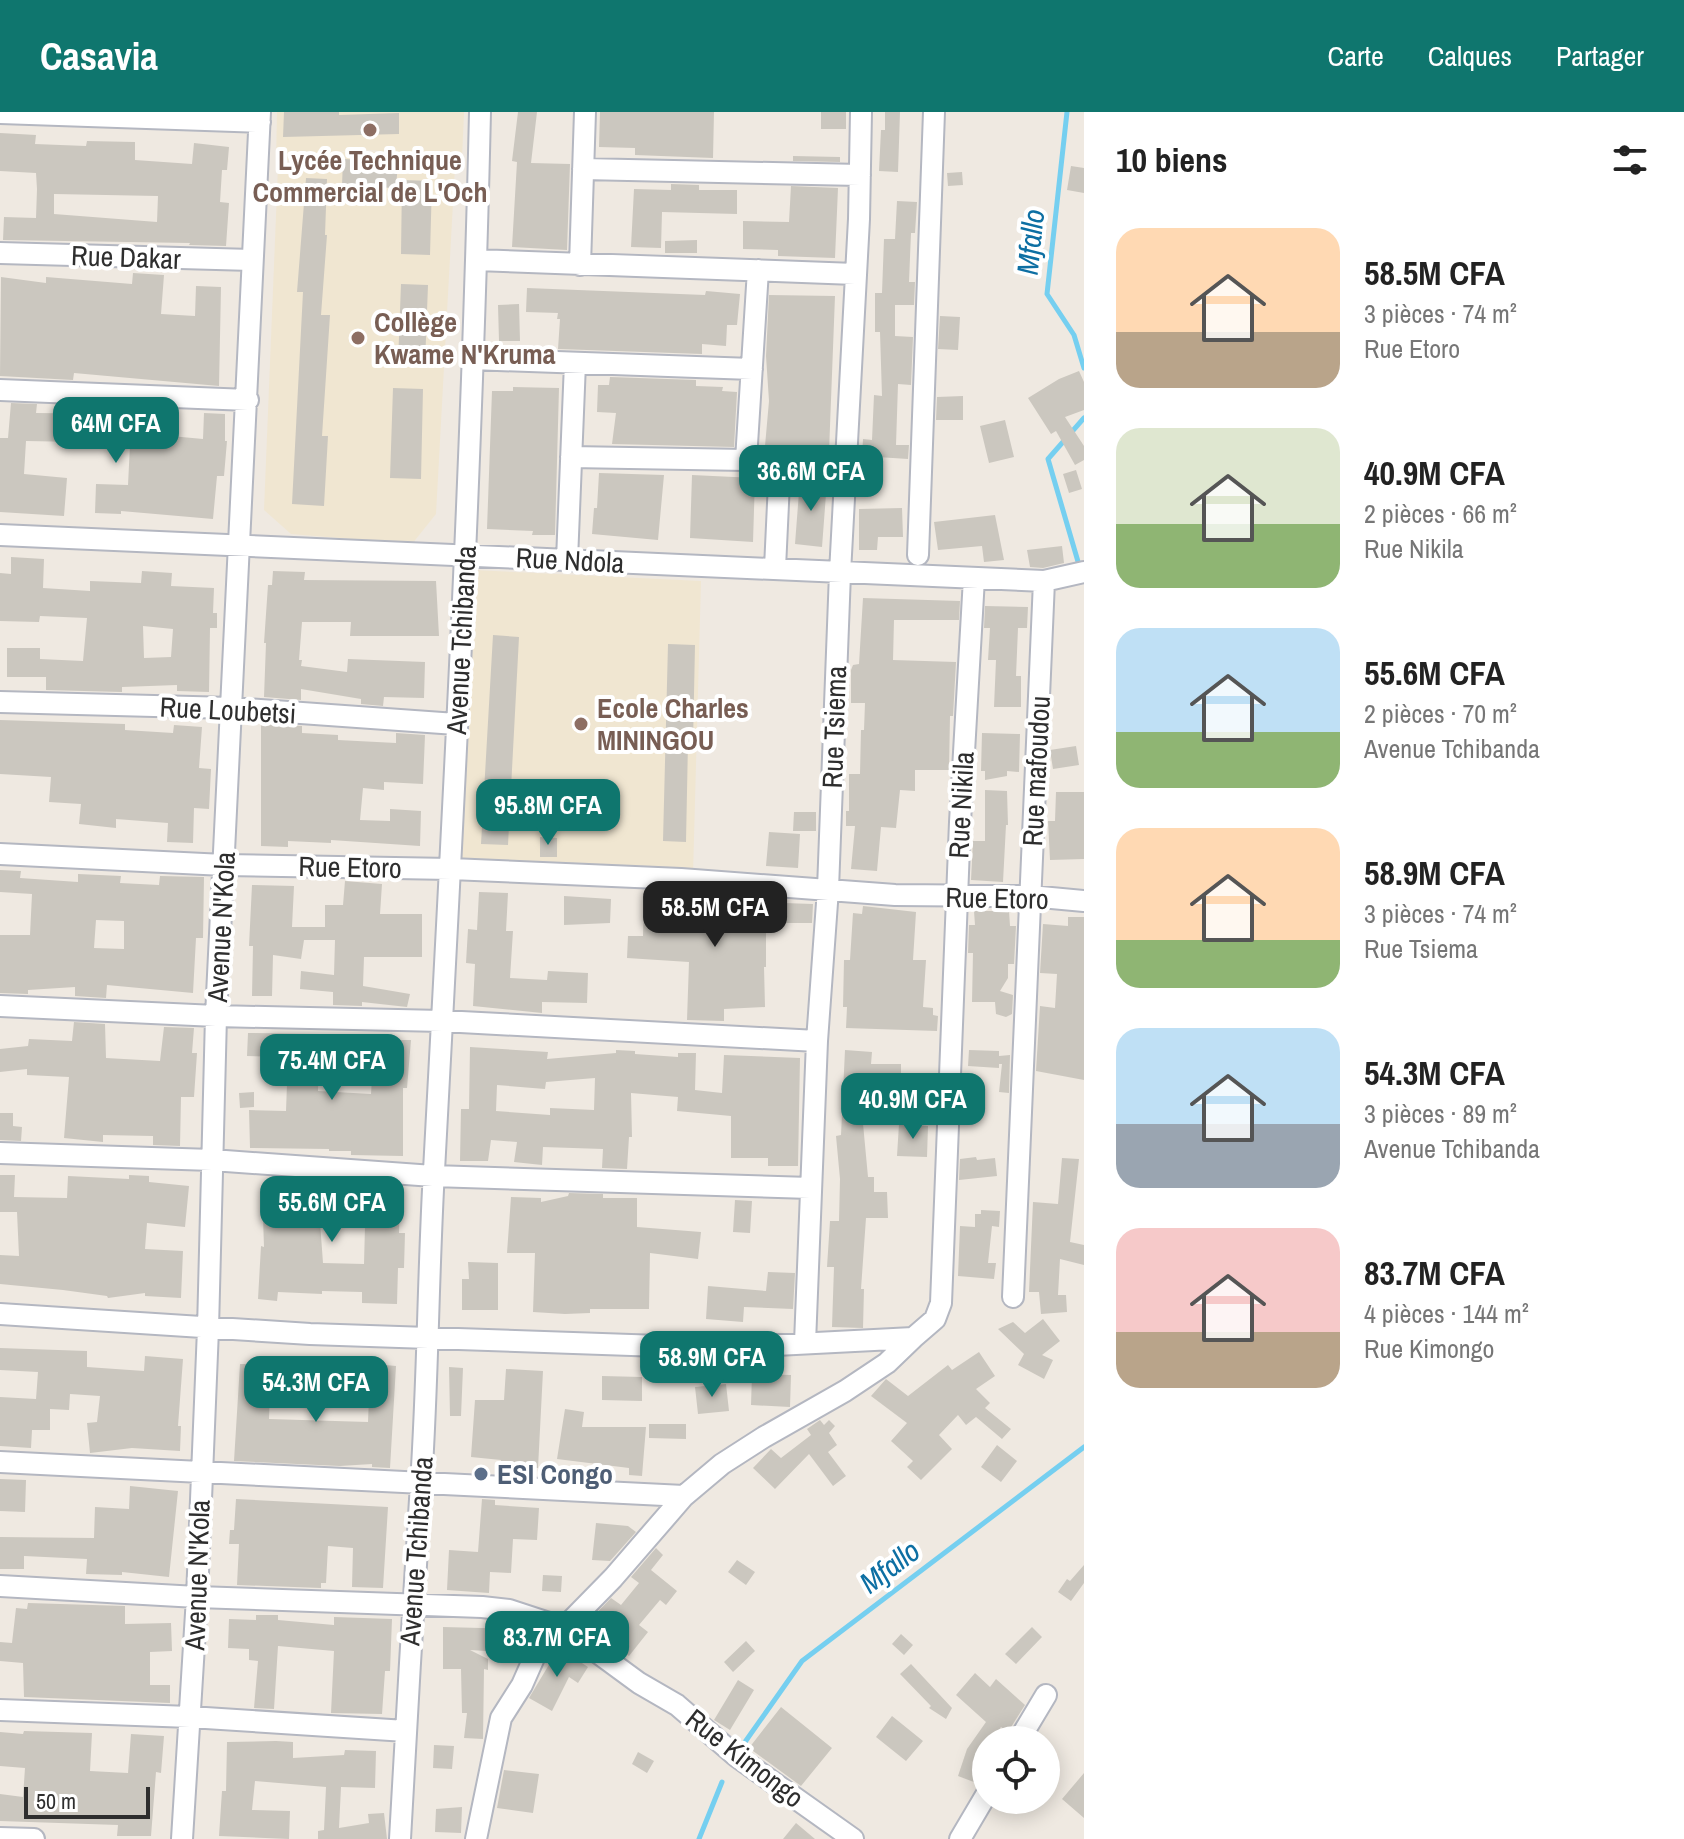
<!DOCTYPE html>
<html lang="fr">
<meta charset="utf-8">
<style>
body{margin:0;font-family:"Archivo Narrow",sans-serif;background:#f6f6f6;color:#222;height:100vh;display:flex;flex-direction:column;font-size:30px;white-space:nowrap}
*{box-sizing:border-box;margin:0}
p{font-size:26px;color:#767676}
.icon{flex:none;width:44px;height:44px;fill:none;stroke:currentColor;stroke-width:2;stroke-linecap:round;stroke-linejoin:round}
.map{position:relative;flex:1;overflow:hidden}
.side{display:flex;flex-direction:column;background:#fff;width:600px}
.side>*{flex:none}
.controls{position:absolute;left:972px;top:1614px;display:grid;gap:16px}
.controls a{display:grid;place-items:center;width:88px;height:88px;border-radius:50%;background:#fff;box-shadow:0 4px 20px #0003;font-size:40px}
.scale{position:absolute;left:24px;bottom:20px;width:126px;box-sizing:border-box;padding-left:8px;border:4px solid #2e2e2e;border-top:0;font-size:22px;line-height:28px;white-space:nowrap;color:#2e2e2e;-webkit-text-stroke:6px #fff;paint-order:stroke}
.price{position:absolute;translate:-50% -68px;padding:0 18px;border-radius:16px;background:#0f766e;color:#fff;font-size:26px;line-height:52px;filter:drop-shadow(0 2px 4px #0008)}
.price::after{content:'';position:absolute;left:50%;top:48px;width:24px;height:18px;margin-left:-12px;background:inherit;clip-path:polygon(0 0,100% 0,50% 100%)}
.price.on{background:#222;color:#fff}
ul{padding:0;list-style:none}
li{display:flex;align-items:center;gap:24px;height:200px;padding:0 32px}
li span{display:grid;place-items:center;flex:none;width:224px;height:160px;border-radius:24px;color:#555}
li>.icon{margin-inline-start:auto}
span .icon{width:96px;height:96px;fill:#fffc;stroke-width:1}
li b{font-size:34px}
h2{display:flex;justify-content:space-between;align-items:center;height:96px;padding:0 32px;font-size:34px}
header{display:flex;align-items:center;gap:48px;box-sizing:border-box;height:112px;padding:0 40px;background:#0f766e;color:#fff}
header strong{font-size:38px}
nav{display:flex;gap:44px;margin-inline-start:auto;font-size:28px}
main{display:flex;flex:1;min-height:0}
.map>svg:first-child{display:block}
.education{fill:#f0e6d1}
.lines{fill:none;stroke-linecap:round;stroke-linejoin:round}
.stream{stroke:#75cff0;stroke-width:5}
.building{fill:#cbc7bf;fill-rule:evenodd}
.street-casing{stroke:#b4b7c1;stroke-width:24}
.street{stroke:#fff;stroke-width:20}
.education-dot{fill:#8d6e63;stroke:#fff;stroke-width:3}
.service-dot{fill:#5c6f8a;stroke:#fff;stroke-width:3}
.labels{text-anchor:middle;stroke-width:8;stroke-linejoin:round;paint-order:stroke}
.education-label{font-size:28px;font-weight:bold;fill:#785e54;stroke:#fff;text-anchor:start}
.street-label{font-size:28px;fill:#2e2e2e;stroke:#fff}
.service-label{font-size:28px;font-weight:bold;fill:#4e5e75;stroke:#fff;text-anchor:start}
.water-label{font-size:30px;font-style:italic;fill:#0d6fa3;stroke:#fff}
</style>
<header>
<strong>Casavia</strong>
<nav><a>Carte</a><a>Calques</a><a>Partager</a></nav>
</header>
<main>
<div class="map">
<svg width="1084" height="1727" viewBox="0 0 1084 1727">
<rect width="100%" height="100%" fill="#efe9e1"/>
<!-- education -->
<path class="education" d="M277,0H464L462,47L358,37L455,54L436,402L412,432L291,422L264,398L278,55L352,38L276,50Z
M473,458L701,469L693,763L457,754Z"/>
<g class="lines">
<!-- stream -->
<path class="stream" d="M1067,0L1047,182L1074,223L1084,256
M1079,453L1048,347L1084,306
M745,1630L802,1549L1084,1335
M699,1727L722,1670"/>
</g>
<!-- building -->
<path class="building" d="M284,0H339V3L399,1V22L283,25Z
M518,0H537L531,51L570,52L567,138L512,135L517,50L512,49Z
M600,0H714L713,46L635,43V36L599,35Z
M821,0H846V17H821Z
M885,0H900L898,60L879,59L881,18H885Z
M0,21L36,23L35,32L86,34L87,29L135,30V48L192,52L194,31L229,35L227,58H222L220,90L229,91L226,134L189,133L190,131L3,128L4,105L36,106L37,77L36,61L0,59ZM54,82L158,84L157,110L54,102Z
M793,44L840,45V50L793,49Z
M343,47L398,50L396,76L342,74Z
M1071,54L1084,56V81L1067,78Z
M962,60L963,73L948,74L947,61Z
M306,66L327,67L325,123H327L321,203H330L322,324H328L324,394L292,392L303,180H297Z
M402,68L432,69L430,143L401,142Z
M671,72L699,73V78H737V102L662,100L661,136L631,135L634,77L671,78Z
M791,74L838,76L835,146L778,144V138L743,137V109L789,110Z
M897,89L917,90L915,121H911L909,170H915L914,193H895V224L913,225L911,273L898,272L896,333H909L908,347L862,344L863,327L872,328L874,283L882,284L880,220H875V181H882L884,127H895Z
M697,128V141H665V129Z
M133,161L164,163L161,202L195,204L196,174L221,175L219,274L74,261L73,268L0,264L1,165L46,171V165L132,172Z
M401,172L428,173L425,252L398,251Z
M527,176L705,183L706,179L740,182L737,213H727L726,234L702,232V242L558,237L560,207H557L558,201L526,200Z
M769,183L835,184L829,340L765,334L769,289L766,244Z
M519,192L520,229H499L498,193Z
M940,204L960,205L958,238L938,237Z
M1079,259L1084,270V298L1065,305L1084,334V348L1075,353L1056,319L1051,322L1028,286L1059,267Z
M610,265L696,268V274L723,275L722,279L737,280L734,335L612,332L616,301L597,300L598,273H609Z
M513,275L559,276L555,423H532L533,419L487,417L492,279H513Z
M393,276L423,277L421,367L390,366Z
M963,284V308H936L937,285Z
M11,291L37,292L36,301L123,302L122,313L171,315V324L203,327L204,301L225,302V329H227L224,364H217L213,407L121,399V402L95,401L96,372L128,373L130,333L79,332V330L26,329L24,362L67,366L64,404L0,400V326H8Z
M1005,308L1014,345L989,351L980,314Z
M1076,358L1082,377L1069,381L1063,362Z
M599,361L664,363L658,428L592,422L594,396H597Z
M692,363L755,366L753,430L690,426Z
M800,367L827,369L822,435L795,432Z
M902,396L903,425H878L877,438H859V397Z
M995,403L1004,448L984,450L982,434L938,438L934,410Z
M1062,434L1064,451L1043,456L1030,455L1027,438Z
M11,445L44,447L43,476L90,479V469L141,471L142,459L172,461L171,474L214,476L213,501H217V516H210L209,580L177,579V573L122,575V580L46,578V565H7V536H40V547L83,549L87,506L40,504L39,510L0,509V461L11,462ZM143,514L173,517L171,545L144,546Z
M273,459L305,460L304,468L436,469L439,524H350L351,510H302L299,548H302L301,554L347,560L348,547L425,550L424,586L384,585L383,594L361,592V587L301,577V588L264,585L266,531H264L268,473H272Z
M863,486L960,489L959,508H894L893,548L956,550L953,604H950L949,658H915V679L900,678L896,716L881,715L877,759L851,757L855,714H846V699H849V662H860L861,618H864L865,591H851V558L853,553L859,552Z
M985,494L1028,495L1027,516H1018L1016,564H1021V595H994L996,548H988L990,516H984Z
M493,523L519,525L508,733L481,732Z
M668,532L695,533L693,631L688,630L686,730L663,729Z
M0,608L125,612V618L173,621L174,613L202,615L199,656L211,657L209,697L194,696L193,731L167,730L168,711L116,707V716L79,712L81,692L49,690L51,665L0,662Z
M261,611L302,614V621L338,623V628L396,631V621L425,623L423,672L384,670V678L363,676L360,708L390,709V697L421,699L420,734L331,728V731L288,729V735L261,734Z
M982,621L1020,622L1019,660L1007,659V664L985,668V659H981Z
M1076,634L1079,653L1053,657L1050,638Z
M985,678L1007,679L1008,713H1006L1003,770L971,768L973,729H985Z
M1056,680H1084V747L1050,748L1048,709H1055Z
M794,700H816V719H793Z
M769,720L800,722L798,756L766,754Z
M540,725L557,726V745H540Z
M0,758L21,759L20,766L78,770V762L121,764L120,771L159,773L160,764L204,765L203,826H196L193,881L107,873L106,886L75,884V875L28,878V882L0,881V823H30L32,782L0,780ZM96,808L124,809V837L94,836Z
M345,769L382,772L380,802H422V845H364L363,874L410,882L407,895L362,890V894L333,893V880L300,877L301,859L334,863L335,828H304L301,847L273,843L272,884H252L253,834H249L252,773L294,774L292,815H325V793H343Z
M479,780L508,781L506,819H513L510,866L547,868L548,859L588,861L587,891L542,890V901L473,894L475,852L466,851L468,817L477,818Z
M564,784L611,787L610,811L564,813Z
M644,789H682V794L724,795V789L813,792L812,811H770V821H766V855H764L765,895L724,897V909L687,908L689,850L627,846L628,824H643Z
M863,794L916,800L913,848H926L923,895L933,896V903L938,904L937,919L846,916L847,895H843L844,848H850L853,801L862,802Z
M974,799H1009L1010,814H1016L1014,852H1008V866L1000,879L1013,883L1012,902L1006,905L996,902L995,890H972L973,841H968L969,813H975Z
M1068,805H1084V968L1036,959L1040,894L1055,896L1057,862L1040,861L1043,812L1068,814Z
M74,910L105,912L106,946L160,949L164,915L194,916L192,941H197L194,985H181L180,1034L153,1033V1024L103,1023V1030L64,1026L69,965L27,963V957L0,960V937L28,934L29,927L72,929Z
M248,921L320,922L318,979L371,982L374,935L396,936V928H411L407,976H403V1044L351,1043V1039H329V1037L250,1036L249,998L286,999L288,945L247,944Z
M470,935L548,940L547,947L616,941V938L635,939V942L678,945V941H696L695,978L722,981L724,943L800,946L798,1054H768V1046H731V1004L677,999L678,985L631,981L632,1025H629L627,1057L602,1056L603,1037L543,1035L542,1053L514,1050L517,1030L491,1028L488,1049H460L461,997H469ZM595,966L594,998L550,996V1003L496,999L497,973L545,977L546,970Z
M845,938L872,940L871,952H901V992L873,993L872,1001H862L868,1065H874V1080H887L888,1106H866L861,1177H864L863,1216L832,1215L834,1155H827L830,1109H839L840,1067L836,1024L841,1023Z
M969,938L999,939V944L1010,943L1009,981L999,980L1002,952H999V956L968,954Z
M254,980V995L240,996L239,981Z
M0,1001H13V1014L22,1015L21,1029L0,1028Z
M899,1012L928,1014L927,1045L897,1044Z
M976,1045L977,1048L995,1046L997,1064L959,1068L960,1047Z
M1062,1046L1079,1047L1070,1130L1084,1133V1153L1060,1147L1058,1183H1066L1067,1200L1041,1202L1039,1180H1029L1033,1090L1058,1092Z
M0,1063H15L14,1085L67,1086L68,1064L129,1067V1063L149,1064V1070L189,1074L185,1115L147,1111L145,1137L183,1139L181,1186L145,1184V1181L108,1186L107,1184L63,1178L0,1172V1143L19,1144L17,1100H0Z
M262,1073H282V1084L327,1088V1078L372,1082L373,1073L400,1075L399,1121H405L404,1156H398L397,1192L362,1191V1180L322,1179V1182L278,1180L277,1189L258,1187L261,1134L264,1135L263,1105H261ZM320,1110L365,1114L364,1152L323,1151Z
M569,1081L603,1082V1086H637V1115L701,1120L698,1147L650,1141L649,1197H590V1201L565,1202L533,1200L535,1141H507L511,1085L541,1086V1090L568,1084Z
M735,1088L752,1089L750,1121L733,1120Z
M981,1098L1000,1099L999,1115L992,1114L988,1151H996L994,1167L958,1164L960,1114L975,1115V1102H981Z
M468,1150L498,1151V1198H462V1167H469Z
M768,1160L795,1161L793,1197L744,1195L743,1210L706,1207L708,1174L766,1179Z
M1043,1207L1060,1229L1042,1243L1053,1248L1044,1267L1018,1253L1024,1242L998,1217L1013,1210L1025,1221Z
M0,1236L87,1239V1255L144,1259L145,1244L183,1247L178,1314H181L180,1339L132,1336L90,1341L87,1311L97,1310L100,1284L70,1282L69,1298L50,1297V1318H32L31,1336L0,1334V1285L36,1287L38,1260L0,1258Z
M979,1240L995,1264L976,1277L990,1291L985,1296L1011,1317L1002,1327L976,1305L966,1313L958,1303L939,1323L952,1337L921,1368L907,1355L913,1349L891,1329L907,1311L871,1284L886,1267L908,1284L948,1253L952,1258Z
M352,1250L396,1254L390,1356L372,1355V1352L340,1354L234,1349L240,1252H271L269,1307L368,1310L369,1285L350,1282Z
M449,1255L463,1256L461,1304H450Z
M506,1257L543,1259L538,1356L500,1354L501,1348L471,1345L475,1288H504Z
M752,1262L791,1263L790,1295L751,1293Z
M602,1264L642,1265V1289L602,1288Z
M726,1272L729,1299L698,1302L695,1275Z
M565,1297L584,1300L582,1315H646L642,1364L629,1363V1356L557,1347Z
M820,1308L824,1313L829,1308L835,1314L829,1321L837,1333L828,1340L846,1364L833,1374L809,1342L775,1377L753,1356L771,1337L781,1346L811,1323L807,1317Z
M649,1312H686V1327L649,1326Z
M997,1333L1017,1349L1001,1370L981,1355Z
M0,1367L26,1368L25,1400L0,1399Z
M130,1374L178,1379L169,1465L122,1460V1463L86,1462L87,1447L24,1444V1457H0V1425L94,1426L95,1395L129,1397Z
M236,1387L388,1395L383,1476L352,1475L353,1436L328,1434L326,1471H321V1476L237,1473L239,1432H229L230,1418H234Z
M482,1387L495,1388V1393L539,1396L537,1428L513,1427L511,1461L490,1460L489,1481L447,1478L449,1438L478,1440Z
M596,1411L628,1414L636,1420L610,1449L592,1448Z
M656,1436L663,1443L651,1458L677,1479L666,1493L660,1488L639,1513L648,1520L629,1544L598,1520L596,1522L585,1513L611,1486L621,1493L639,1471L631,1465Z
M737,1448L755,1460L746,1473L728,1460Z
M1084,1453V1471L1071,1489L1058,1480L1067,1467L1070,1469Z
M543,1463L562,1464L561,1480L542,1479Z
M28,1491L125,1494V1512L171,1511L172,1539L150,1540V1573H170V1591L24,1585L23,1551L0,1549V1530L12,1531L16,1496L27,1497Z
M256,1503H278V1508L334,1513V1505L392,1507L390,1559H385L382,1602L331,1601L334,1539L278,1534L274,1597L254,1596L258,1549L249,1548V1537L228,1536L229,1507L256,1508Z
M443,1515L521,1517L519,1541L470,1538L488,1547V1558L484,1557L483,1627L464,1626L467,1601H462L461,1557H443Z
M1032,1515L1042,1525L1016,1552L1005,1542Z
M901,1522L913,1533L904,1543L892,1532Z
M746,1529L755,1539L733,1560L724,1550Z
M559,1536L588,1555L578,1571L569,1565L552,1599L529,1586Z
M911,1552L952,1596L946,1607L929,1596L931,1594L900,1562Z
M975,1561L990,1575L996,1567L1025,1593L1008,1620L1001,1615L992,1628H986V1670L979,1672L958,1664L967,1637L986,1610L956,1583Z
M738,1568L754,1578L730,1618L714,1608Z
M781,1595L832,1636L801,1674L749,1636Z
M892,1604L923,1629L906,1649L876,1625Z
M24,1619L92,1621L90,1659L128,1661L131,1622L164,1624L161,1661L156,1660L151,1724H117L118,1713L0,1709V1682L23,1685L25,1656L0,1654V1620L23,1622Z
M276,1629L293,1630V1646L344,1643L345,1638L376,1639L375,1676L341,1675L339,1716L369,1711L368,1702L384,1701L387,1727H318V1719L324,1718L326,1675L255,1669L252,1698L290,1699L289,1727L219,1724L222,1679H226L227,1630Z
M434,1633L454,1634L452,1657L433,1656Z
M638,1640L654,1649L647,1661L632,1652Z
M504,1658L539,1662L533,1701L497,1696Z
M1084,1661V1706L1062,1687Z
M462,1695L461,1721L435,1720L436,1697Z
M796,1711L815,1727H783Z"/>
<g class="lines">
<!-- street casing -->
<g class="street-casing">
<path id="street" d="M0,1L260,10
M583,57L860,63
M0,141L252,148
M477,148L855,162
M580,153L585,0
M471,247L752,257
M0,278L248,288
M571,345L746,348L846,354
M746,348L758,158
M0,423L1044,469L1084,460
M918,443L934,0
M567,448L575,251
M775,456L780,349
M0,590L231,596L456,612
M0,742L224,753L451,757L681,767L895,783L1030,784L1084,789
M0,894L216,904L442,909L817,929
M0,1041L212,1048L433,1064L810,1076
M1013,1185L1044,469
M0,1202L310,1222L718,1236L913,1226L935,1207L941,1191L960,710L974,466
M805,1231L817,929L828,777L840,461L859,107L861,0
M0,1350L684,1384
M0,1474L197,1485L482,1495L509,1498L564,1516L639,1571L677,1593L736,1644L853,1727
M0,1598L190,1605L406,1619
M1019,1628L1046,1583
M0,1726L34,1727
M182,1727L197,1485L208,1217L216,904L260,0
M400,1727C406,1608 414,1490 421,1371C428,1267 428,1163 434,1059C453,706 472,353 480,0
M476,1727L501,1606L522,1573L537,1539L547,1527L564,1516L613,1466L684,1384L722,1352L764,1325L845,1279L887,1251L913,1226
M960,1727L986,1683"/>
</g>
<!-- street -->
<use href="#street" class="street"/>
</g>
<!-- markers -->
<g class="education-dot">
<circle cx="370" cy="18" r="8"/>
<circle cx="358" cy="226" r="8"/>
<circle cx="581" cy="612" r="8"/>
</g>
<circle class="service-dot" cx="481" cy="1362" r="8"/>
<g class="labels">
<!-- education labels -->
<g class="education-label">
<text x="370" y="58" text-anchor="middle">Lycée Technique<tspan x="370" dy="32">Commercial de L'Och</tspan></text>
<text x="374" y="220">Collège<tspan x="374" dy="32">Kwame N'Kruma</tspan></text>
<text x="597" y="606">Ecole Charles<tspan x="597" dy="32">MININGOU</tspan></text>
</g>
<!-- street labels -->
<g class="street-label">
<text transform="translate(126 145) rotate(2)" y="10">Rue Dakar</text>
<text transform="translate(570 448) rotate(3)" y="10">Rue Ndola</text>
<text transform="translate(461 528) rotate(-87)" y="10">Avenue Tchibanda</text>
<text transform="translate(228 598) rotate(3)" y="10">Rue Loubetsi</text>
<text transform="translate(834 615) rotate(-88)" y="10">Rue Tsiema</text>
<text transform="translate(1036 659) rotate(-87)" y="10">Rue mafoudou</text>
<text transform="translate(961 693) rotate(-87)" y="10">Rue Nikila</text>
<text transform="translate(350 755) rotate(1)" y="10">Rue Etoro</text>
<text transform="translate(997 786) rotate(1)" y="10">Rue Etoro</text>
<text transform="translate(221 815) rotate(-87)" y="10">Avenue N'Kola</text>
<text transform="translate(416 1439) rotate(-86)" y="10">Avenue Tchibanda</text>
<text transform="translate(197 1463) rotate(-88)" y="10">Avenue N'Kola</text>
<text transform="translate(745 1646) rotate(38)" y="10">Rue Kimongo</text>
</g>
<!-- service labels -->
<g class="service-label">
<text x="497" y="1372">ESI Congo</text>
</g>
<!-- water labels -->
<g class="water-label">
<text transform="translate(1031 130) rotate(-84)" y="10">Mfallo</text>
<text transform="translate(890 1455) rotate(-37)" y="10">Mfallo</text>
</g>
</g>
</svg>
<div class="controls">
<a><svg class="icon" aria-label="locate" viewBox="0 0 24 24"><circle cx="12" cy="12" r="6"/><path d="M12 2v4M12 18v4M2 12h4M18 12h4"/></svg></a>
</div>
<div class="scale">50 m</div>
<b class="price" style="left:116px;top:353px">64M CFA</b>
<b class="price" style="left:811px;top:401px">36.6M CFA</b>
<b class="price" style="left:548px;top:735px">95.8M CFA</b>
<b class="price on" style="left:715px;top:837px">58.5M CFA</b>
<b class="price" style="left:332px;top:990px">75.4M CFA</b>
<b class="price" style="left:913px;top:1029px">40.9M CFA</b>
<b class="price" style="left:332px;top:1132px">55.6M CFA</b>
<b class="price" style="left:712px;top:1287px">58.9M CFA</b>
<b class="price" style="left:316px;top:1312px">54.3M CFA</b>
<b class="price" style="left:557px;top:1567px">83.7M CFA</b>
</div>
<section class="side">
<h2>10 biens<svg class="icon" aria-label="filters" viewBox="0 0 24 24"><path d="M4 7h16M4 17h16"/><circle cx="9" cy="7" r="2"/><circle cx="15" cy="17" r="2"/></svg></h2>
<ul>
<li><span style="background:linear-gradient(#ffd9b3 65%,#b9a48a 0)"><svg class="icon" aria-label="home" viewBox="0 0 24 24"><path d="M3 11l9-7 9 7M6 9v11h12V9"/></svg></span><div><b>58.5M CFA</b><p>3 pièces · 74 m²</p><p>Rue Etoro</p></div></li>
<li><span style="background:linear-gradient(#dfe7d0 60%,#8fb573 0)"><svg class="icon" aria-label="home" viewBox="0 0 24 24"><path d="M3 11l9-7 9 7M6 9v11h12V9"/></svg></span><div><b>40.9M CFA</b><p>2 pièces · 66 m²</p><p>Rue Nikila</p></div></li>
<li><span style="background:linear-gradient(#bfe0f5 65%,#8fb573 0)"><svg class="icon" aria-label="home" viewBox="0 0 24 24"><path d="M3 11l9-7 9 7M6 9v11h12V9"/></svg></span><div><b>55.6M CFA</b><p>2 pièces · 70 m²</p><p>Avenue Tchibanda</p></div></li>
<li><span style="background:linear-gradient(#ffd9b3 70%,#8fb573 0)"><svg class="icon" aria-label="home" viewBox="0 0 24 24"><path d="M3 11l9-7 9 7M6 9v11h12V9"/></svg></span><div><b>58.9M CFA</b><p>3 pièces · 74 m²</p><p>Rue Tsiema</p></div></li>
<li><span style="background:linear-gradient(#bfe0f5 60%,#9aa5b1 0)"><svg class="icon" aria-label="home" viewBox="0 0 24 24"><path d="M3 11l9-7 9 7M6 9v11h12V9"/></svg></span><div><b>54.3M CFA</b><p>3 pièces · 89 m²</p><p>Avenue Tchibanda</p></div></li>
<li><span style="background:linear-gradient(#f6c9c9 65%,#b9a48a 0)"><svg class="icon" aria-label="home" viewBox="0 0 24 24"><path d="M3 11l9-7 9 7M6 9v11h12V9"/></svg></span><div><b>83.7M CFA</b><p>4 pièces · 144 m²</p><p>Rue Kimongo</p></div></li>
</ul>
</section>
</main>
